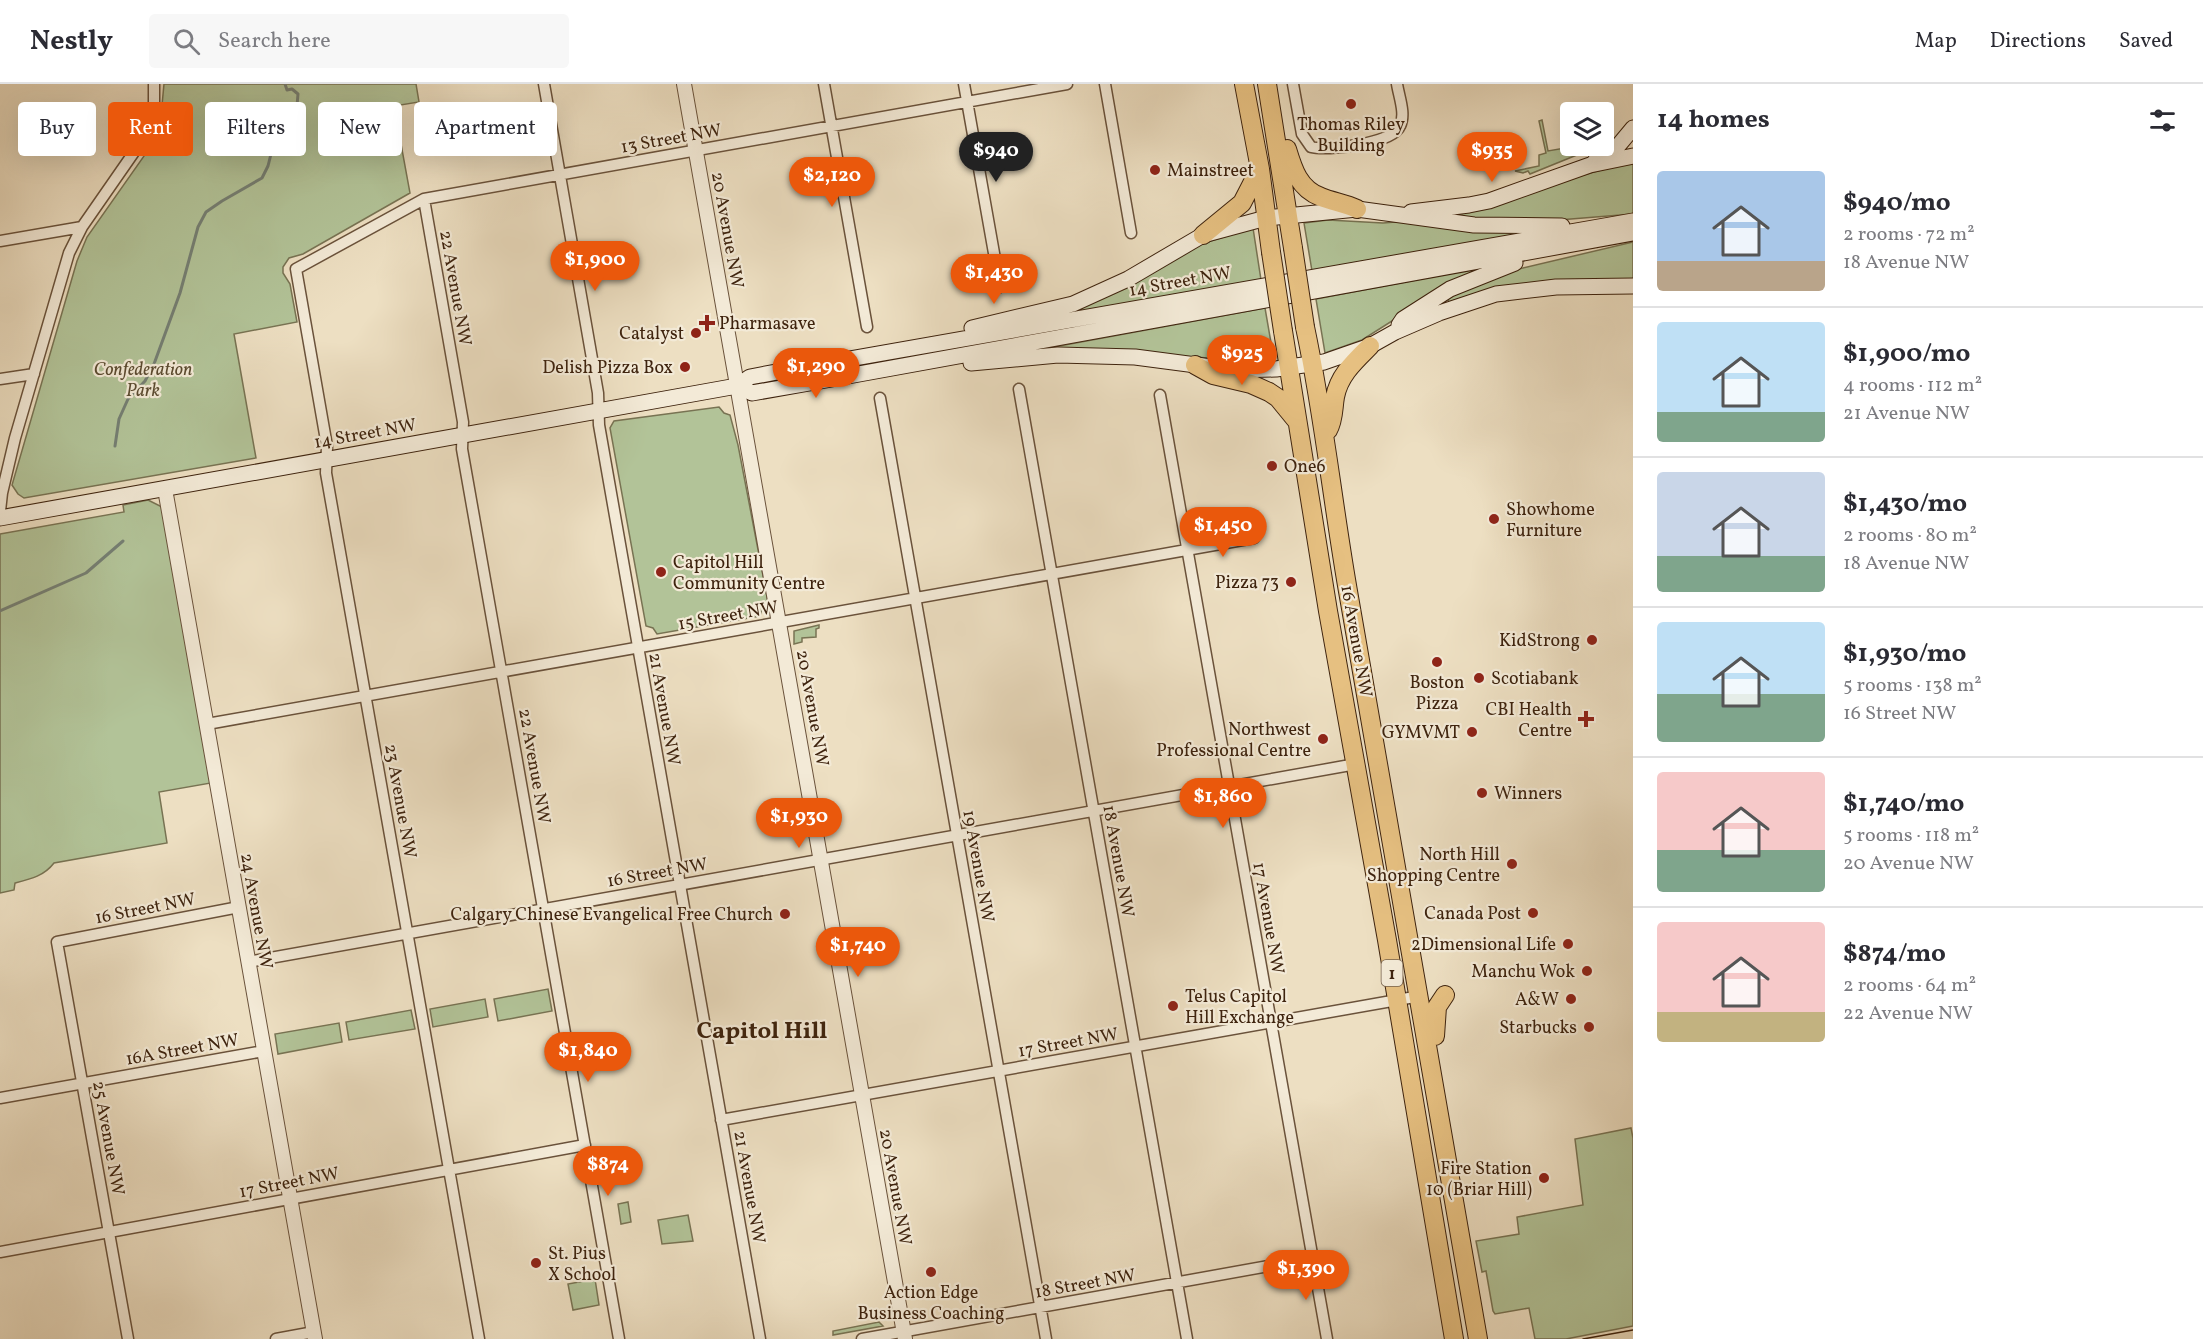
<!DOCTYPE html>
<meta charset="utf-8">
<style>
body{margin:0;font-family:Vollkorn,serif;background:#f7f7f7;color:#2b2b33;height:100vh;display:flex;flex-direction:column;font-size:22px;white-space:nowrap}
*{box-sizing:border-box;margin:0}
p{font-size:20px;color:#7c7c81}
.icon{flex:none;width:33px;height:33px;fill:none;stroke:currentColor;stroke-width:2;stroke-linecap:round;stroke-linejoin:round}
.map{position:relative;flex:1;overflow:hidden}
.sheet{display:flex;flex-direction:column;background:#fff;width:570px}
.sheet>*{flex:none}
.hud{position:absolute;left:18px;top:18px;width:570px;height:54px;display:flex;gap:12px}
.buttons{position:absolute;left:1560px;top:18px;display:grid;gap:12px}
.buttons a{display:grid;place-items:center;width:54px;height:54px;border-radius:6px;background:#fff;box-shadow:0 6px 24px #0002;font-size:30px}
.price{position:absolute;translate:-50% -51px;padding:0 14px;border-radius:21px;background:#ea580c;color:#fff;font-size:20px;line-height:39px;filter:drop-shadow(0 2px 3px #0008)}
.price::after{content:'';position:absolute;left:50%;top:36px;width:18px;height:14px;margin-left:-9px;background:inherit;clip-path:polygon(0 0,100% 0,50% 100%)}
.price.current{background:#222;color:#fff}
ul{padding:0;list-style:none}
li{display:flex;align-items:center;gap:18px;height:150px;padding:0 24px}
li+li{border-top:2px solid #e1e1e2}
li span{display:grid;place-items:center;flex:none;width:168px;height:120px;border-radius:6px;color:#555}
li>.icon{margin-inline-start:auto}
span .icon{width:72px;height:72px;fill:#fffc;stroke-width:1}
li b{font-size:26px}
h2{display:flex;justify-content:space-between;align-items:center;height:72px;padding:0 24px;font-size:26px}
.tag{padding:0 21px;border-radius:6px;background:#fff;box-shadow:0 6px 24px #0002;font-size:21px;line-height:54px}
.tag.current{background:#ea580c;color:#fff}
header{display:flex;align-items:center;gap:36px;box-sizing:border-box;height:84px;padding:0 30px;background:#fff;border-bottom:2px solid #e1e1e2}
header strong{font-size:28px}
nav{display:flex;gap:33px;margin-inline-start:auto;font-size:21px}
.search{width:420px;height:54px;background:#f7f7f7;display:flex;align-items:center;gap:15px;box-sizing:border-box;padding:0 21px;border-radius:6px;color:#7c7c81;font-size:22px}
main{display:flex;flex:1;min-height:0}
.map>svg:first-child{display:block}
.green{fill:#b2c398;stroke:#787353;stroke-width:1.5}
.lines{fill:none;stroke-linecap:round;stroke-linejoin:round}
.stream{stroke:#757f73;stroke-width:3}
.minor-casing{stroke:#6a523b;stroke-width:13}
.tertiary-casing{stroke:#6a523b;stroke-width:16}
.secondary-casing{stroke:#3e230e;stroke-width:17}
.trunk-casing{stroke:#3e230e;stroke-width:20}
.minor{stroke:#f3ead7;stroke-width:10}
.tertiary{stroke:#f3ead7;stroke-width:14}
.secondary{stroke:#f3ead7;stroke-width:15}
.trunk{stroke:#e6c081;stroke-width:18}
.tram{stroke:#3e230e;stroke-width:1.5}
.trunk-bridge-casing{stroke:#3e230e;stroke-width:20;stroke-linecap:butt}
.trunk-bridge{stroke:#e6c081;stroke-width:18}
.poi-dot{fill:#8f2418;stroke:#f3ead7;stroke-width:2}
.labels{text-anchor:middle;stroke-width:4.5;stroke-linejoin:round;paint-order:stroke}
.shield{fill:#f3ead7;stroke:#745f4a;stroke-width:1.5}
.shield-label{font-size:16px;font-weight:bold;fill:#3e230e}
.poi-label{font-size:18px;fill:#3e230e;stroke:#f3ead7;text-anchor:end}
.street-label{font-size:18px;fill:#3e230e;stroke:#f3ead7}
.park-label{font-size:18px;font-style:italic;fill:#5b4b30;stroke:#f3ead7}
.district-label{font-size:24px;font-weight:bold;fill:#3e230e;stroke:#f3ead7}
</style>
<header>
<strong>Nestly</strong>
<div class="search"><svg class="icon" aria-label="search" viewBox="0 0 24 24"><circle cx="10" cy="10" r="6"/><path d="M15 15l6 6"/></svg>Search here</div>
<nav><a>Map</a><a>Directions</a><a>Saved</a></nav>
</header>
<main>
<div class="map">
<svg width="1633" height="1255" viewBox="0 0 1633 1255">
<rect width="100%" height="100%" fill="#eddfc2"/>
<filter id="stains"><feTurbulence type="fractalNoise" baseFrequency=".00333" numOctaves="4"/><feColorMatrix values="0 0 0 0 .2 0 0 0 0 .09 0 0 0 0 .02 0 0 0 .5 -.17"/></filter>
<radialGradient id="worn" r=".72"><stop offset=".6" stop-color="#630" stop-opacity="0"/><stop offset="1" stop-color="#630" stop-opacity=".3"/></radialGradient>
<!-- green -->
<path class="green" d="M164,0H416L419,18L394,22L410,109L303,170L289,174L283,183V189L290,200L297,238L234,250L256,374L24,414L18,410L12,401L77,177L87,153L149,65L161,32Z
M1542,36L1548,67L1577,62H1599L1530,90L1528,87L1523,89L1515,87L1539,82V71L1546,69L1539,37Z
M1633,77V130L1546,137H1482L1446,130Z
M1328,136L1383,139L1408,137L1516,147V152L1312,187L1304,139Z
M1253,144L1261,196L1073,229L1072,225L1201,160Z
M1633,158V197L1471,211L1449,218L1447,213L1506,188Z
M1474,185L1475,189L1441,206L1362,256L1325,269L1316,215Z
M1265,224L1274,276L1248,278L1197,273H1168L1043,265Z
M719,323L724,329L730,331L738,361L768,518L762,524L760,532L657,550L653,544L646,542L610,344L614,337Z
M148,416L164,424L211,699L159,708L167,759L54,779C44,792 31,795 15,799L14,806L0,809V450L124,428L123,421Z
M819,541V544L816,545V553L802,554V558L794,560V547Z
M548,905L552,927L498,937L494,915Z
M485,915L488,933L433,943L430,925Z
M411,926L415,945L349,956L346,938Z
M339,939L342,958L278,970L275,950Z
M1631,1044L1633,1054V1242L1566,1255H1535L1529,1224L1495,1230L1493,1227L1486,1187L1482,1188L1476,1157L1519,1150L1517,1133L1583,1121L1575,1055Z
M628,1118L631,1138L621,1140L618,1120Z
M688,1131L693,1157L662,1160L658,1136Z
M595,1195L599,1221L573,1226L568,1200Z
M879,1238L883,1242L833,1251V1247Z"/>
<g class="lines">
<!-- stream -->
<path class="stream" d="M115,362L119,335L128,315L145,297L154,280L180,209L198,143L206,128L222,117L262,94L268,82L271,70L297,22L298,10L292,5L287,6L285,0
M0,527L86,489L123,457"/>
<!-- minor casing -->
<g class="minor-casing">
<path id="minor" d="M544,0L598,309L599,341L760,1255
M824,0L867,243
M964,0L1000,203
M1105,0L1131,149
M1293,0L1302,50L1311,63C1327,67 1393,60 1400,42C1406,30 1399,13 1397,0
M424,115L463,338L462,365L619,1255
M0,157L82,143
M0,295L34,290
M1019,305L1187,1255
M1160,311L1327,1255
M880,314L1046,1255
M0,427L2,409L15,354L69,169L82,143L139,61L154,20V0
M207,640L1254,454
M248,878L1356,680
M0,1014L264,967
M721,1036L1420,912
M0,1168L585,1061
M128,1255L57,858L239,823
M276,1255L314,1248
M479,1255L326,389L327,362L296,185L424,115L1067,0
M862,1255L1313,1174"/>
</g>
<!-- tertiary casing -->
<g class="tertiary-casing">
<path id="tertiary" d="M684,0L905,1255
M165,405L315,1255"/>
</g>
<!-- secondary casing -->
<g class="secondary-casing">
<path id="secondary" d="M1595,77L1618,62L1633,44
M1411,128L1469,121L1489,117L1590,81L1633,72
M1399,241L1403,235L1450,205L1515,179
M972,244L1073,220L1128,195L1203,151L1266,134L1357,125L1474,141L1562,142
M971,279L1058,271L1135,273L1234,286L1276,285L1324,278L1344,271L1370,262L1395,248L1439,229L1496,210L1556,203L1633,202
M737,302L752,309L815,298L1633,149
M0,434L737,302L750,293L798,284L1633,137"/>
</g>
<!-- trunk casing -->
<g class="trunk-casing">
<path id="trunk" d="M1244,0L1260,85L1271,168
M1267,0L1293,164
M1287,65C1293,85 1299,105 1321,113C1333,118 1345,119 1357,125
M1203,151L1242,119L1259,86
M1305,243C1324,332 1333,423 1349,513C1392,760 1436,1007 1478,1255
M1283,247L1328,527L1387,856L1454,1255
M1195,281L1213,291L1251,300L1269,308L1278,314L1296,336
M1328,346C1334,336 1333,324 1335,313C1339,291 1355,277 1370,262
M1435,952L1437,923L1445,911"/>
</g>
<!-- minor -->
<use href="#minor" class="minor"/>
<!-- tertiary -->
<use href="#tertiary" class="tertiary"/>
<!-- secondary -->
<use href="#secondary" class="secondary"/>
<!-- trunk -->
<use href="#trunk" class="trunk"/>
<!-- tram -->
<path class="tram" d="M1583,1255L1633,1246"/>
<!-- trunk-bridge casing -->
<g class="trunk-bridge-casing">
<path id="trunk-bridge" d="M1293,164L1305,243
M1271,168L1283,247"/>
</g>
<!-- trunk-bridge -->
<use href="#trunk-bridge" class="trunk-bridge"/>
</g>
<!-- markers -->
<g class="poi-dot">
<circle cx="1351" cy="20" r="6"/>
<circle cx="1155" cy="86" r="6"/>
<path d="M704 230h6v6h6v6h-6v6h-6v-6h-6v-6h6z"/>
<circle cx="696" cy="249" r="6"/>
<circle cx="685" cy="283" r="6"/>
<circle cx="1272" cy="382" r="6"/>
<circle cx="1494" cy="435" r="6"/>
<circle cx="661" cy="488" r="6"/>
<circle cx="1291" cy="498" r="6"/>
<circle cx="1592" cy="556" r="6"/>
<circle cx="1437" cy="578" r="6"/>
<circle cx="1479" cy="594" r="6"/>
<path d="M1583 626h6v6h6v6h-6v6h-6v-6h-6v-6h6z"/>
<circle cx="1472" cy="648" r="6"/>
<circle cx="1323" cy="655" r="6"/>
<circle cx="1482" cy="709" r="6"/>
<circle cx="1512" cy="780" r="6"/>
<circle cx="1533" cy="829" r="6"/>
<circle cx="785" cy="830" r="6"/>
<circle cx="1568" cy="860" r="6"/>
<circle cx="1587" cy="887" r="6"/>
<circle cx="1571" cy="915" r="6"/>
<circle cx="1173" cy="922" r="6"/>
<circle cx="1589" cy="943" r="6"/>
<circle cx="1544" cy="1094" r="6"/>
<circle cx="536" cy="1179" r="6"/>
<circle cx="931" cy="1188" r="6"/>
</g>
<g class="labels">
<!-- shield labels -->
<rect class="shield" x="1381.5" y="876" width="21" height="26" rx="4.5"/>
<g class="shield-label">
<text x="1392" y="895">1</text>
</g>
<!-- poi labels -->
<g class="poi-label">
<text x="1351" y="46" text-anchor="middle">Thomas Riley<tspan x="1351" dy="21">Building</tspan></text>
<text x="1167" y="92" text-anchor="start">Mainstreet</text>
<text x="719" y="245" text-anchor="start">Pharmasave</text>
<text x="684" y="255">Catalyst</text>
<text x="673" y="289">Delish Pizza Box</text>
<text x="1284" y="388" text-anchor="start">One6</text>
<text x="1506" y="431" text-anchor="start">Showhome<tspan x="1506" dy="21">Furniture</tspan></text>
<text x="673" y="484" text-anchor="start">Capitol Hill<tspan x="673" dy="21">Community Centre</tspan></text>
<text x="1279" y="504">Pizza 73</text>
<text x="1580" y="562">KidStrong</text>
<text x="1491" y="600" text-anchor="start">Scotiabank</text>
<text x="1437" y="604" text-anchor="middle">Boston<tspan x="1437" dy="21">Pizza</tspan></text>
<text x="1572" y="631">CBI Health<tspan x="1572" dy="21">Centre</tspan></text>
<text x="1311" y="651">Northwest<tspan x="1311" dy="21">Professional Centre</tspan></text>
<text x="1460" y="654">GYMVMT</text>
<text x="1494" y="715" text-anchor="start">Winners</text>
<text x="1500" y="776">North Hill<tspan x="1500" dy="21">Shopping Centre</tspan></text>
<text x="1521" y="835">Canada Post</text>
<text x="773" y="836">Calgary Chinese Evangelical Free Church</text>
<text x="1556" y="866">2Dimensional Life</text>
<text x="1575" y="893">Manchu Wok</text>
<text x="1185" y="918" text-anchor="start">Telus Capitol<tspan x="1185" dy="21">Hill Exchange</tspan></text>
<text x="1559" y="921">A&amp;W</text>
<text x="1577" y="949">Starbucks</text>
<text x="1532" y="1090">Fire Station<tspan x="1532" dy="21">10 (Briar Hill)</tspan></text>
<text x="548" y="1175" text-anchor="start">St. Pius<tspan x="548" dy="21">X School</tspan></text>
<text x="931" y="1214" text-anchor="middle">Action Edge<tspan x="931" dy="21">Business Coaching</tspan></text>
</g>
<!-- street labels -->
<g class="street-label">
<text transform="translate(671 54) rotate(-10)" y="6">13 Street NW</text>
<text transform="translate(728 146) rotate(80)" y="6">20 Avenue NW</text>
<text transform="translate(1180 197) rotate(-10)" y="6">14 Street NW</text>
<text transform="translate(456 204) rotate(80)" y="6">22 Avenue NW</text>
<text transform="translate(365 349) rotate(-10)" y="6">14 Street NW</text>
<text transform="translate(728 531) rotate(-10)" y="6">15 Street NW</text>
<text transform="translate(1357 557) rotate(80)" y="6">16 Avenue NW</text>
<text transform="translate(813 624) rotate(80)" y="6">20 Avenue NW</text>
<text transform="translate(665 625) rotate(80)" y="6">21 Avenue NW</text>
<text transform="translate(535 682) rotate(80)" y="6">22 Avenue NW</text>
<text transform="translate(401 717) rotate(80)" y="6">23 Avenue NW</text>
<text transform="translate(1119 777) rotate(80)" y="6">18 Avenue NW</text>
<text transform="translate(979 782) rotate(80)" y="6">19 Avenue NW</text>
<text transform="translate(657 788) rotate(-10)" y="6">16 Street NW</text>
<text transform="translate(145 824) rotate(-11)" y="6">16 Street NW</text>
<text transform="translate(257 827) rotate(80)" y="6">24 Avenue NW</text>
<text transform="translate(1269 834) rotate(80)" y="6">17 Avenue NW</text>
<text transform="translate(1068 958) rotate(-10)" y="6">17 Street NW</text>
<text transform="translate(182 965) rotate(-10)" y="6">16A Street NW</text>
<text transform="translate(109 1054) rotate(80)" y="6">25 Avenue NW</text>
<text transform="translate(289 1098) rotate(-11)" y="6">17 Street NW</text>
<text transform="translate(750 1103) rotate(80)" y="6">21 Avenue NW</text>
<text transform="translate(896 1103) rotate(80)" y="6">20 Avenue NW</text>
<text transform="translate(1085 1199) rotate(-10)" y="6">18 Street NW</text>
</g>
<!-- park labels -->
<g class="park-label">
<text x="143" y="291">Confederation<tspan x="143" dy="21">Park</tspan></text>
</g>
<!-- district labels -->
<g class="district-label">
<text x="762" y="954">Capitol Hill</text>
</g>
</g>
<rect width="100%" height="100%" filter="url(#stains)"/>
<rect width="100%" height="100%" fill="url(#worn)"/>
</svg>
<div class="buttons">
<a><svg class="icon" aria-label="layers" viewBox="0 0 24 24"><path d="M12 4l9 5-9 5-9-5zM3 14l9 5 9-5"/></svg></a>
</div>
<b class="price current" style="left:996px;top:99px">$940</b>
<b class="price" style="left:1492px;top:99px">$935</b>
<b class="price" style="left:832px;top:124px">$2,120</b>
<b class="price" style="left:595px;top:208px">$1,900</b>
<b class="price" style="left:994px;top:221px">$1,430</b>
<b class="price" style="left:1242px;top:302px">$925</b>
<b class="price" style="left:816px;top:315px">$1,290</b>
<b class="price" style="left:1223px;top:474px">$1,450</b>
<b class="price" style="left:1223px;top:745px">$1,860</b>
<b class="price" style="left:799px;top:765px">$1,930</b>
<b class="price" style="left:858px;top:894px">$1,740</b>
<b class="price" style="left:588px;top:999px">$1,840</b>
<b class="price" style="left:608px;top:1113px">$874</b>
<b class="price" style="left:1306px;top:1217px">$1,390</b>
<div class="hud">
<a class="tag">Buy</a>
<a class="tag current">Rent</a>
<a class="tag">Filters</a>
<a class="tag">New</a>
<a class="tag">Apartment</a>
</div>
</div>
<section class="sheet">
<h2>14 homes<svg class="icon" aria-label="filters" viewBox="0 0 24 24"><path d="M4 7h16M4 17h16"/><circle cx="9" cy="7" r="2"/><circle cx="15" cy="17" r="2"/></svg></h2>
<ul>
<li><span style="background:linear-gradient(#a9c7e8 75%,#b9a48a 0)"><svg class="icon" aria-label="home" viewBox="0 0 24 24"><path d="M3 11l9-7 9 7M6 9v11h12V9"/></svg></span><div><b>$940/mo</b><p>2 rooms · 72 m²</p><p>18 Avenue NW</p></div></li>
<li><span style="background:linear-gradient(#bfe0f5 75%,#7fa58c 0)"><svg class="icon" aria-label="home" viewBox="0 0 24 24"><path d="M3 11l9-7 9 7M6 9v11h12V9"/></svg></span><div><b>$1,900/mo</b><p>4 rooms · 112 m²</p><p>21 Avenue NW</p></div></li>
<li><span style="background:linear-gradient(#c9d6e8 70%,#7fa58c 0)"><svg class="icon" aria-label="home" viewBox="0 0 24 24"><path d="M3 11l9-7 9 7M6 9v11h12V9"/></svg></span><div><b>$1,430/mo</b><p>2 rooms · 80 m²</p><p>18 Avenue NW</p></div></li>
<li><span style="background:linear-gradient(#bfe0f5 60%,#7fa58c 0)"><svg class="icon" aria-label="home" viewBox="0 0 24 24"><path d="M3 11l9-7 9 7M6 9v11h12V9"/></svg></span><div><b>$1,930/mo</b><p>5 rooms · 138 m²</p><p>16 Street NW</p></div></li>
<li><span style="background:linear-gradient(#f6c9c9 65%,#7fa58c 0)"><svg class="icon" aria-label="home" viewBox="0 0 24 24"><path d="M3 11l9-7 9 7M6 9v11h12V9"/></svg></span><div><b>$1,740/mo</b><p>5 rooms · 118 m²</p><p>20 Avenue NW</p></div></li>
<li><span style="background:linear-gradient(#f6c9c9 75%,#c2b280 0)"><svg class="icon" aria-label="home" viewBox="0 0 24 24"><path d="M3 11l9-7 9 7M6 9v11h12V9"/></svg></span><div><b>$874/mo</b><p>2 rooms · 64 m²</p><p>22 Avenue NW</p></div></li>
</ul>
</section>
</main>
